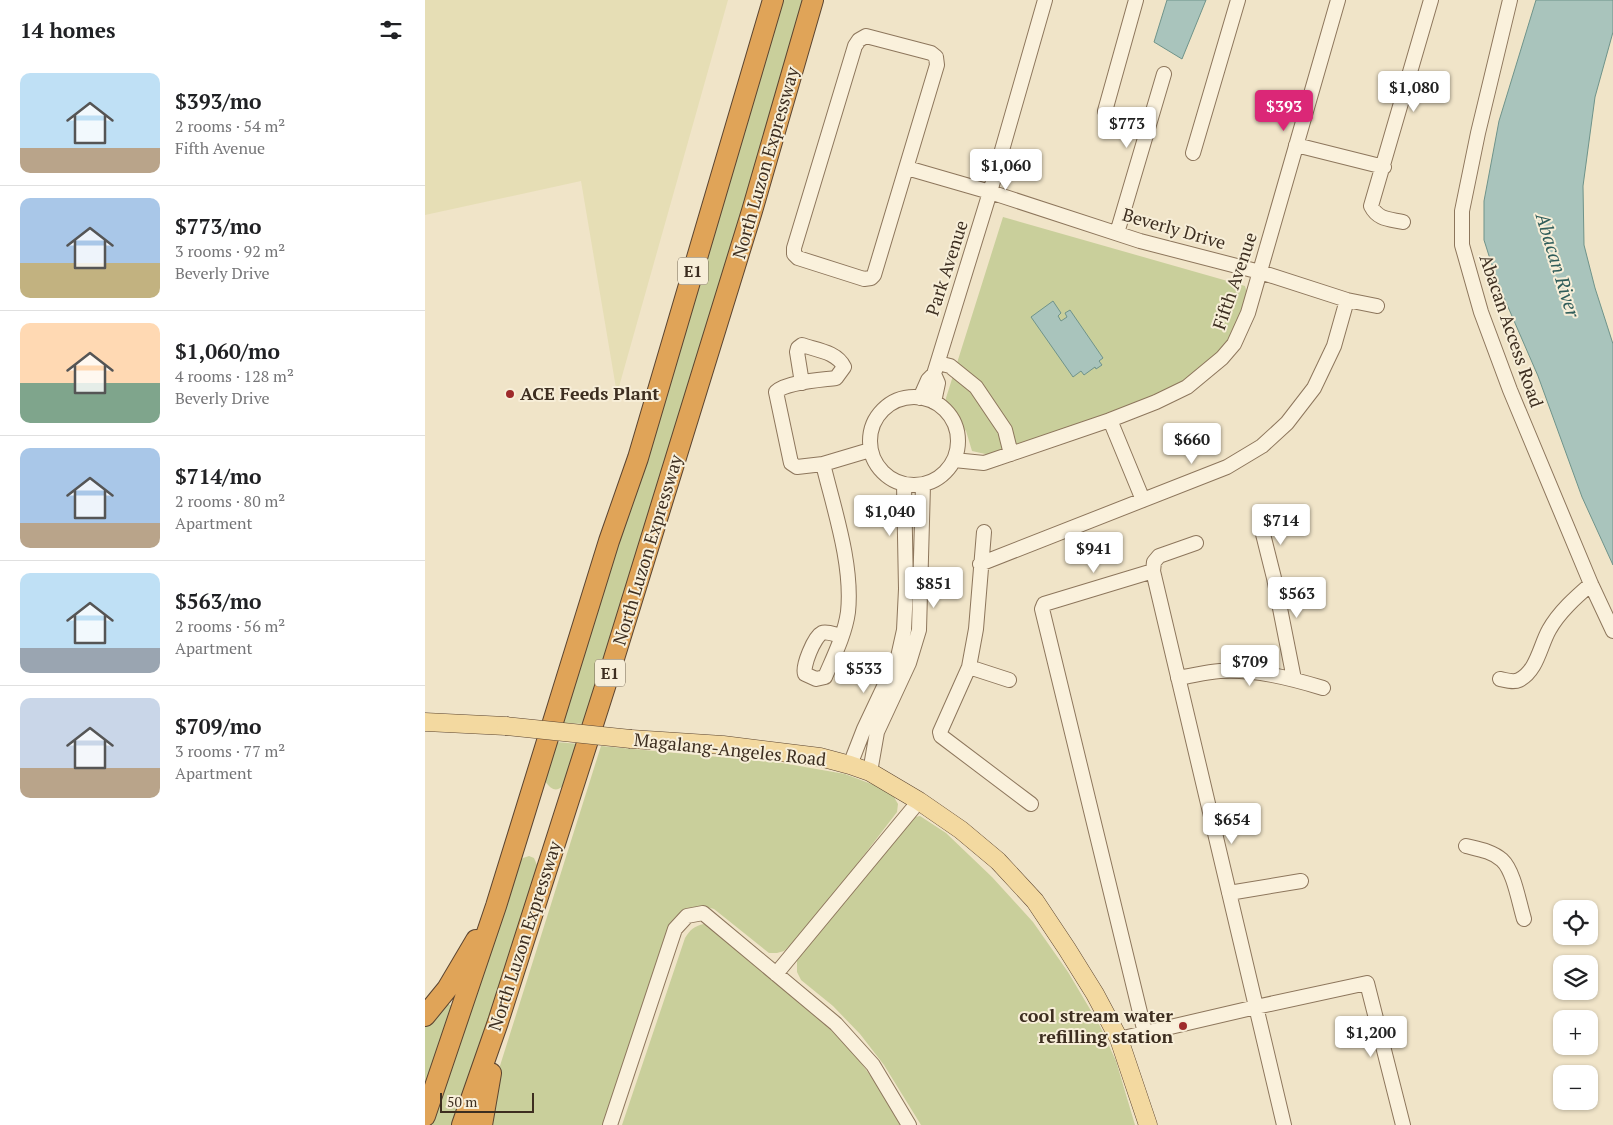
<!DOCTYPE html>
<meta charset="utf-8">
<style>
body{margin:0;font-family:"PT Serif",serif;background:#f6f6f6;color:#202124;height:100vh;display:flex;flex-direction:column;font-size:19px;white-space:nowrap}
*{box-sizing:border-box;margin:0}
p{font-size:16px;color:#757577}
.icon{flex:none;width:28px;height:28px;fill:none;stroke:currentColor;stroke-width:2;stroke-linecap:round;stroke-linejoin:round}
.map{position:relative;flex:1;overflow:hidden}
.sheet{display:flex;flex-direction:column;background:#fff;width:425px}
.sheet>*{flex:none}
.tools{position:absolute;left:1128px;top:900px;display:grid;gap:10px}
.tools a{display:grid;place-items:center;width:45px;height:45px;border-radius:10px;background:#fff;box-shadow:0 1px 4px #0004;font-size:25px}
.scale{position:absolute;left:15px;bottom:12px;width:94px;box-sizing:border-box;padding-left:5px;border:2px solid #3d2e20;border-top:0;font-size:14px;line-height:18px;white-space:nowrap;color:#3d2e20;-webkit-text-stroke:4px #f7eed8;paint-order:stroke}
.price{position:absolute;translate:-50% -42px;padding:0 11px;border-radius:5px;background:#fff;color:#222;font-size:16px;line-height:32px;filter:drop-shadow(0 1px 2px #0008)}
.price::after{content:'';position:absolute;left:50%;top:30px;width:15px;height:11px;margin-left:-8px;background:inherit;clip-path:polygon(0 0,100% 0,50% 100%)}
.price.active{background:#db2777;color:#fff}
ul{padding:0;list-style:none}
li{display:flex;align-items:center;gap:15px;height:125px;padding:0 20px}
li+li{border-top:1px solid #e0e0e0}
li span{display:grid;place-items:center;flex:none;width:140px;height:100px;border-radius:10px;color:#555}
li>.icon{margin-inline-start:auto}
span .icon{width:60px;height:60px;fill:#fffc;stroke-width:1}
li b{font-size:21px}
h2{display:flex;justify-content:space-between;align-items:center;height:60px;padding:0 20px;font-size:21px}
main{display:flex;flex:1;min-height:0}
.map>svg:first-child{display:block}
.farmland{fill:#e6deb5}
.green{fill:#c9cf9b}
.water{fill:#a9c4bc;stroke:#6f938a}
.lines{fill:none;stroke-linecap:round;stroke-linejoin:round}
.minor-casing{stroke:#8d765c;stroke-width:16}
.major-casing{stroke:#5b4430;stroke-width:19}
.highway-casing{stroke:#5b4430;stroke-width:22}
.minor{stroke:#faf1dc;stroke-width:14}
.major{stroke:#f3d9a0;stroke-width:18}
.highway{stroke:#e0a458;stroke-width:20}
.major-bridge-casing{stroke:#5b4430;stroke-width:19;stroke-linecap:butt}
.major-bridge{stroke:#f3d9a0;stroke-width:18}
.poi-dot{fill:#9e2a2b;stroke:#f7eed8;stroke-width:2}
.labels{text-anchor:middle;stroke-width:4;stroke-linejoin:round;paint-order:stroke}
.shield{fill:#f7eed8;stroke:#756857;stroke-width:1}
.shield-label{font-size:16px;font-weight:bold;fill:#3d2e20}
.street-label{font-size:18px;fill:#3d2e20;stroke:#f7eed8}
.poi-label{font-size:18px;font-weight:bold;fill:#3d2e20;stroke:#f7eed8;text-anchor:start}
.water-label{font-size:19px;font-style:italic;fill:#2f5d5a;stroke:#f7eed8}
</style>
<main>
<section class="sheet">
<h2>14 homes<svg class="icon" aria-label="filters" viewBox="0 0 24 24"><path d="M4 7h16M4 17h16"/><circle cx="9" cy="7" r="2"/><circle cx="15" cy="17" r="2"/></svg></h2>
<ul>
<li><span style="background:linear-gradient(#bfe0f5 75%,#b9a48a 0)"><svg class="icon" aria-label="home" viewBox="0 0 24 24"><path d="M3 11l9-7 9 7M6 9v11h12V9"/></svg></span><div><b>$393/mo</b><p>2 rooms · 54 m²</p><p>Fifth Avenue</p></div></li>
<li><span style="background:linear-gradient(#a9c7e8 65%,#c2b280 0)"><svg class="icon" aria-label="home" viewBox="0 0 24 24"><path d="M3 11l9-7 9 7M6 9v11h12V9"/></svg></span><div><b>$773/mo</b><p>3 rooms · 92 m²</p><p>Beverly Drive</p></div></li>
<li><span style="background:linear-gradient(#ffd9b3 60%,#7fa58c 0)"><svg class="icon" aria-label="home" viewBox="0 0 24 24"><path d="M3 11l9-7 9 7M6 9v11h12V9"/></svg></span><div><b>$1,060/mo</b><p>4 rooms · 128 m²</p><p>Beverly Drive</p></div></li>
<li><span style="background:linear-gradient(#a9c7e8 75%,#b9a48a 0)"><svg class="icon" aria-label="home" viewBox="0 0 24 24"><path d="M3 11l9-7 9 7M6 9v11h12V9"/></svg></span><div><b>$714/mo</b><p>2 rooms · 80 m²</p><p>Apartment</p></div></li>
<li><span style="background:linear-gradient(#bfe0f5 75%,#9aa5b1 0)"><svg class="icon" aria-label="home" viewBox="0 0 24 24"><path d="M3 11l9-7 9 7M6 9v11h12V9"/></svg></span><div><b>$563/mo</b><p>2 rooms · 56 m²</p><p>Apartment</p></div></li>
<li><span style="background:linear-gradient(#c9d6e8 70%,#b9a48a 0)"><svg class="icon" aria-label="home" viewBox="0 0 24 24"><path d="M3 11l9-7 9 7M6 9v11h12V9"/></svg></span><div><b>$709/mo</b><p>3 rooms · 77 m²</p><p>Apartment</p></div></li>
</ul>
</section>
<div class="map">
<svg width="1188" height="1125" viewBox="0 0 1188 1125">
<rect width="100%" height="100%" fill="#f0e4c8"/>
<!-- farmland -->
<path class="farmland" d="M0,0H303L192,394L156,181L0,215Z"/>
<!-- green -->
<path class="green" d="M355,0H381L161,724L137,723Z
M578,217L820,286L823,296L800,349L753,390L569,456L547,451L541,431L520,410L521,398Z
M131,742L154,744C151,756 139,810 120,781Z
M176,746L357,763L420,774L449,785L469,797L473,804L472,812L380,932L359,951L352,953H344L289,909C278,905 270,908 260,913L179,1125H60L67,1091Z
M495,816L521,833L567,877L608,922L643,972L675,1026L691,1061L710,1125H496L459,1065L435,1034L408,1006L376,980L372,972V961L375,952L490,817Z
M104,856L109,858L112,865V872L29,1125H6L93,863L98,858Z
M279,924L288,927L376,1001L425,1048L459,1094L475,1125H197L260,938C265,930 269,926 279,924Z
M20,1002L27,1006L0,1083V1027Z"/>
<!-- water -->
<path class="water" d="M742,0H781L757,59L729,42Z
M1111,0H1188V32L1170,97L1158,186L1159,245L1170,288L1188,344V565L1157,497L1113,376L1073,284L1059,240V201L1074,121Z
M628,301L636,313L633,316L636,321L642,317L640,313L645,310L678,358L674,361L677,365L671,369L670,367L659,375L656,371L648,377L606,317Z"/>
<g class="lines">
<!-- minor casing -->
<g class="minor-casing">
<path id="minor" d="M1085,0L1053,133L1037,211V245L1056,312L1085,390L1166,584L1188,631
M441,36L506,53L511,57L512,65L449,275L446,278L439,279L373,258L369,254V248L430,46L434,40Z
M680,111L711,0
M871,145L959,167
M768,153L813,0
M482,168L565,192L715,241L835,272L922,300L952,306
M978,222C965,219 953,220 946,206L1006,0
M692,233L739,74
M513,363L525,366L551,387L580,430L586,454
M377,383L372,352L373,348L377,345C392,350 412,352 419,367L411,378C396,380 361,382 351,392L366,463L372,467L398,464L445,450
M445 441a44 44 0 1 1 88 0a44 44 0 1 1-88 0Z
M495,398L503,380L509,374L565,192L620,0
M509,402L513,383L509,374
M685,420L718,500
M529,460L559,463L685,420L731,402L762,387L797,358L809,344L823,313L913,0
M398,464C409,509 428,565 423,612C420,634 409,656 400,677L391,679L380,674C377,667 389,637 397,633C402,631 411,635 417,636
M559,532L551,629L544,667L515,732L516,736L606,804
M838,534L849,578L869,679
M771,543L734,556L729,562L728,571L859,1125
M555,564L802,467L837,446L862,423L889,388L909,346L922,300
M544,667L584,680
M753,678C767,676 781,672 795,671C830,669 865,678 898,688
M1075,679C1081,680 1088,683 1094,680C1112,671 1115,646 1124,630C1134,612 1151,597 1166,584
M425,765L439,729L473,657L479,630L481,589L479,484
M445,772L452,732L484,663L494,630L498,485
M1041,846C1053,849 1067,851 1077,860C1089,871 1094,903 1099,919
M804,893L876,881
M351,974L494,801
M720,1033L617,609L619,604L728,571
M694,1039L831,1007L942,983L978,1125
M185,1125L250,929L262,916L278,913L411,1024L448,1065L484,1125"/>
</g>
<!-- major casing -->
<g class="major-casing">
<path id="major" d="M0,722L81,726
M206,739L298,745L395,757L425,765L445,772L494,801L536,830L573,861L610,901L642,949L670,994L694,1039L723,1125"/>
</g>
<!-- highway casing -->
<g class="highway-casing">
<path id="highway" d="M0,1016L22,989L51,940
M0,1116L71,906L184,541L213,458L348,0
M37,1125L73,1022L187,665L327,211L388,0
M57,1125L66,1073"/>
</g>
<!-- minor -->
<use href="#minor" class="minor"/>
<!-- major -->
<use href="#major" class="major"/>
<!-- highway -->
<use href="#highway" class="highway"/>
<!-- major-bridge casing -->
<g class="major-bridge-casing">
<path id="major-bridge" d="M81,726L206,739"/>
</g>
<!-- major-bridge -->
<use href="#major-bridge" class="major-bridge"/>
</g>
<!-- markers -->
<g class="poi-dot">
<circle cx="85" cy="394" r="5"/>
<circle cx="758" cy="1026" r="5"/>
</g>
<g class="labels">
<!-- shield labels -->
<g class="shield">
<rect x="253" y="257.5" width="30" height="27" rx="4"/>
<rect x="170" y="659.5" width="30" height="27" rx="4"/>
</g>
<g class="shield-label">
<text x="268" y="277">E1</text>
<text x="185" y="679">E1</text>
</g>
<!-- street labels -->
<g class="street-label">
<text transform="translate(341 163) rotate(-74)" y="6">North Luzon Expressway</text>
<text transform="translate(749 229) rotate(16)" y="6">Beverly Drive</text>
<text transform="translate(522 268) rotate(-72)" y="6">Park Avenue</text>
<text transform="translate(810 281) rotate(-71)" y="6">Fifth Avenue</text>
<text transform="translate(1086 331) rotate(71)" y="6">Abacan Access Road</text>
<text transform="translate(223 550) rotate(-73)" y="6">North Luzon Expressway</text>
<text transform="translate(305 750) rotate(6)" y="6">Magalang-Angeles Road</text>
<text transform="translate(100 936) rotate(-72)" y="6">North Luzon Expressway</text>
</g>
<!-- poi labels -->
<g class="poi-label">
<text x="95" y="400">ACE Feeds Plant</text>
<text x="748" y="1022" text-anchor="end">cool stream water<tspan x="748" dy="21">refilling station</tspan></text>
</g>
<!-- water labels -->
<g class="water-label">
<text transform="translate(1133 265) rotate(73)" y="7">Abacan River</text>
</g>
</g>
</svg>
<div class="tools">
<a><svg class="icon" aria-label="locate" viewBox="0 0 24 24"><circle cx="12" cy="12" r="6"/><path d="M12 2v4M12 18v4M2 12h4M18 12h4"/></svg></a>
<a><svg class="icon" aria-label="layers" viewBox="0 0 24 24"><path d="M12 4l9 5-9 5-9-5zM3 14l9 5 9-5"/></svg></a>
<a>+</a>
<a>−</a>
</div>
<div class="scale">50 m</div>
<b class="price" style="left:989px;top:113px">$1,080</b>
<b class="price active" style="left:859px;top:132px">$393</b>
<b class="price" style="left:702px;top:149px">$773</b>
<b class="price" style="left:581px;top:191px">$1,060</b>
<b class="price" style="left:767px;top:465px">$660</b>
<b class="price" style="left:465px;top:537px">$1,040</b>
<b class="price" style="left:856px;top:546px">$714</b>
<b class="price" style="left:669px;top:574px">$941</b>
<b class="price" style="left:509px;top:609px">$851</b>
<b class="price" style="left:872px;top:619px">$563</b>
<b class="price" style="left:825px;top:687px">$709</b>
<b class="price" style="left:439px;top:694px">$533</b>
<b class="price" style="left:807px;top:845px">$654</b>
<b class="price" style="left:946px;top:1058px">$1,200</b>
</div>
</main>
